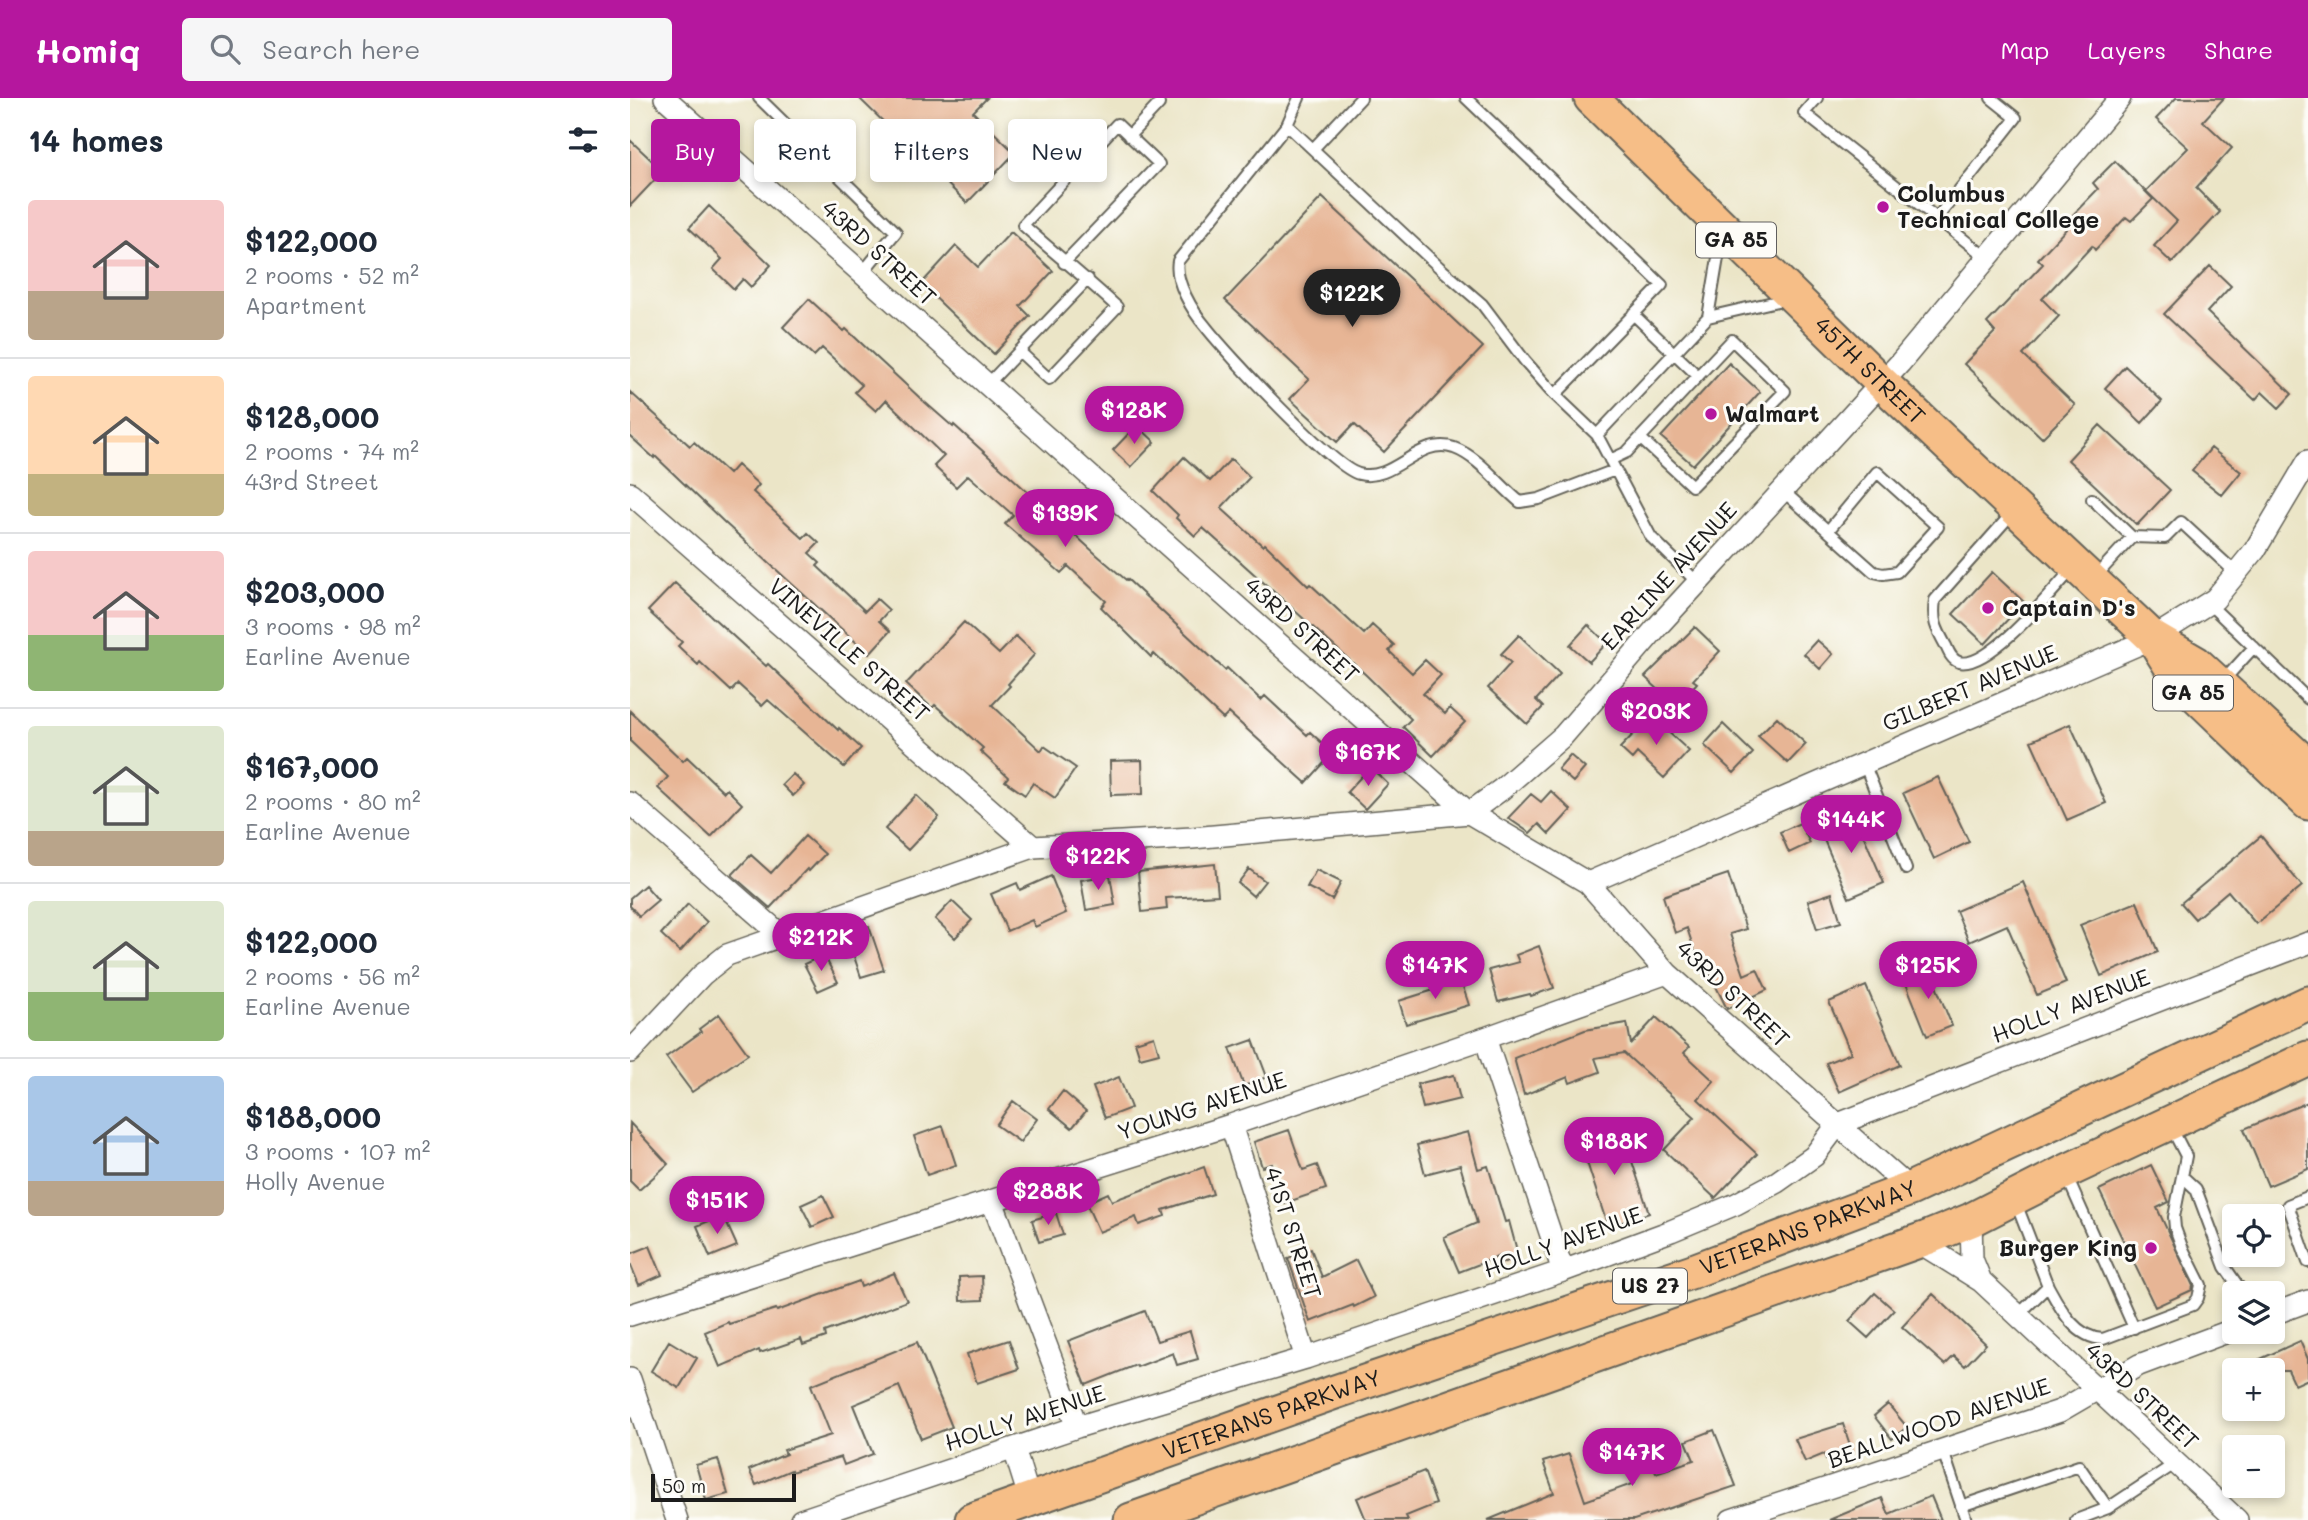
<!DOCTYPE html>
<meta charset="utf-8">
<style>
body{margin:0;font-family:Mali,sans-serif;background:#f6f6f7;color:#1f2937;height:100vh;display:flex;flex-direction:column;font-size:26px;white-space:nowrap}
*{box-sizing:border-box;margin:0}
p{font-size:23px;color:#747a83}
.icon{flex:none;width:38px;height:38px;fill:none;stroke:currentColor;stroke-width:2;stroke-linecap:round;stroke-linejoin:round}
.map{position:relative;flex:1;overflow:hidden}
.sheet{display:flex;flex-direction:column;background:#fff;width:630px}
.sheet>*{flex:none}
.hud{position:absolute;left:21px;top:21px;width:665px;height:63px;display:flex;gap:14px}
.fabs{position:absolute;left:1592px;top:1106px;display:grid;gap:14px}
.fabs a{display:grid;place-items:center;width:63px;height:63px;border-radius:7px;background:#fff;box-shadow:0 4px 10px #0003;font-size:35px}
.scale{position:absolute;left:21px;bottom:18px;width:145px;box-sizing:border-box;padding-left:7px;border:4px solid #1c1c1c;border-top:0;font-size:19px;line-height:24px;white-space:nowrap;color:#1c1c1c;-webkit-text-stroke:5px #fdfcf7;paint-order:stroke}
.price{position:absolute;translate:-50% -60px;padding:0 16px;border-radius:24px;background:#b5179e;color:#fff;font-size:23px;line-height:46px;filter:drop-shadow(0 2px 4px #0008)}
.price::after{content:'';position:absolute;left:50%;top:42px;width:21px;height:16px;margin-left:-10px;background:inherit;clip-path:polygon(0 0,100% 0,50% 100%)}
.price.current{background:#222;color:#fff}
ul{padding:0;list-style:none}
li{display:flex;align-items:center;gap:21px;height:175px;padding:0 28px}
li+li{border-top:2px solid #e0e1e3}
li span{display:grid;place-items:center;flex:none;width:196px;height:140px;border-radius:7px;color:#555}
li>.icon{margin-inline-start:auto}
span .icon{width:84px;height:84px;fill:#fffc;stroke-width:1}
li b{font-size:30px}
h2{display:flex;justify-content:space-between;align-items:center;height:84px;padding:0 28px;font-size:30px}
.chip{padding:0 24px;border-radius:7px;background:#fff;box-shadow:0 4px 10px #0003;font-size:24px;line-height:63px}
.chip.current{background:#b5179e;color:#fff}
header{display:flex;align-items:center;gap:42px;box-sizing:border-box;height:98px;padding:0 35px;background:#b5179e;color:#fff}
header strong{font-size:33px}
nav{display:flex;gap:38px;margin-inline-start:auto;font-size:24px}
.search{width:490px;height:63px;background:#f6f6f7;display:flex;align-items:center;gap:18px;box-sizing:border-box;padding:0 24px;border-radius:7px;color:#747a83;font-size:26px}
main{display:flex;flex:1;min-height:0}
.map>svg:first-child{display:block}
.building{fill:#e7b595}
.lines{fill:none;stroke-linecap:round;stroke-linejoin:round}
.lane-casing{stroke:#646258;stroke-width:14}
.street-casing{stroke:#646258;stroke-width:24}
.primary-casing{stroke:#646258;stroke-width:37}
.lane{stroke:#fff;stroke-width:10}
.street{stroke:#fff;stroke-width:21}
.primary{stroke:#f6be87;stroke-width:33}
.poi-dot{fill:#b5179e;stroke:#fdfcf7;stroke-width:2.5}
.labels{text-anchor:middle;stroke-width:6;stroke-linejoin:round;paint-order:stroke}
.shield{fill:#fdfcf7;stroke:#605f5e;stroke-width:2}
.shield-label{font-size:21px;font-weight:bold;fill:#1c1c1c}
.poi-label{font-size:23px;font-weight:bold;fill:#1c1c1c;stroke:#fdfcf7;text-anchor:start}
.street-label{font-size:23px;fill:#1c1c1c;stroke:#fdfcf7}
</style>
<header>
<strong>Homiq</strong>
<div class="search"><svg class="icon" aria-label="search" viewBox="0 0 24 24"><circle cx="10" cy="10" r="6"/><path d="M15 15l6 6"/></svg>Search here</div>
<nav><a>Map</a><a>Layers</a><a>Share</a></nav>
</header>
<main>
<section class="sheet">
<h2>14 homes<svg class="icon" aria-label="filters" viewBox="0 0 24 24"><path d="M4 7h16M4 17h16"/><circle cx="9" cy="7" r="2"/><circle cx="15" cy="17" r="2"/></svg></h2>
<ul>
<li><span style="background:linear-gradient(#f6c9c9 65%,#b9a48a 0)"><svg class="icon" aria-label="home" viewBox="0 0 24 24"><path d="M3 11l9-7 9 7M6 9v11h12V9"/></svg></span><div><b>$122,000</b><p>2 rooms · 52 m²</p><p>Apartment</p></div></li>
<li><span style="background:linear-gradient(#ffd9b3 70%,#c2b280 0)"><svg class="icon" aria-label="home" viewBox="0 0 24 24"><path d="M3 11l9-7 9 7M6 9v11h12V9"/></svg></span><div><b>$128,000</b><p>2 rooms · 74 m²</p><p>43rd Street</p></div></li>
<li><span style="background:linear-gradient(#f6c9c9 60%,#8fb573 0)"><svg class="icon" aria-label="home" viewBox="0 0 24 24"><path d="M3 11l9-7 9 7M6 9v11h12V9"/></svg></span><div><b>$203,000</b><p>3 rooms · 98 m²</p><p>Earline Avenue</p></div></li>
<li><span style="background:linear-gradient(#dfe7d0 75%,#b9a48a 0)"><svg class="icon" aria-label="home" viewBox="0 0 24 24"><path d="M3 11l9-7 9 7M6 9v11h12V9"/></svg></span><div><b>$167,000</b><p>2 rooms · 80 m²</p><p>Earline Avenue</p></div></li>
<li><span style="background:linear-gradient(#dfe7d0 65%,#8fb573 0)"><svg class="icon" aria-label="home" viewBox="0 0 24 24"><path d="M3 11l9-7 9 7M6 9v11h12V9"/></svg></span><div><b>$122,000</b><p>2 rooms · 56 m²</p><p>Earline Avenue</p></div></li>
<li><span style="background:linear-gradient(#a9c7e8 75%,#b9a48a 0)"><svg class="icon" aria-label="home" viewBox="0 0 24 24"><path d="M3 11l9-7 9 7M6 9v11h12V9"/></svg></span><div><b>$188,000</b><p>3 rooms · 107 m²</p><p>Holly Avenue</p></div></li>
</ul>
</section>
<div class="map">
<svg width="1678" height="1422" viewBox="0 0 1678 1422">
<rect width="100%" height="100%" fill="#fdfcf7"/>
<filter id="ink" filterUnits="userSpaceOnUse"><feTurbulence type="fractalNoise" baseFrequency=".0143" numOctaves="2"/><feDisplacementMap in="SourceGraphic" scale="14" xChannelSelector="R" yChannelSelector="G"/><feConvolveMatrix kernelMatrix="1 2 1 2 8 2 1 2 1" color-interpolation-filters="sRGB"/></filter>
<filter id="wash" filterUnits="userSpaceOnUse"><feTurbulence type="fractalNoise" baseFrequency=".00686" numOctaves="4" result="noise"/><feDisplacementMap in="SourceGraphic" scale="28" xChannelSelector="R" yChannelSelector="G"/><feGaussianBlur stdDeviation="1.57" result="paint"/><feColorMatrix in="noise" values="0 0 0 0 0 0 0 0 0 0 0 0 0 0 0 0 0 1.4 0 .05"/><feComposite in="paint" operator="in"/></filter>
<g filter="url(#wash)">
<rect width="100%" height="100%" fill="#ebe5c7"/>
<g id="blocks">
<!-- building -->
<path class="building" d="M229,0H357L343,14L385,55L337,105Z
M1546,0H1594L1573,23L1602,50L1566,90L1590,114L1542,165L1524,148L1547,123L1516,93L1558,50L1526,21Z
M0,42L33,73L0,108Z
M1485,63L1523,101L1501,123L1496,119L1465,152L1462,148L1412,201L1429,218L1393,257L1445,307L1412,340L1334,266L1365,234L1357,225L1413,166L1408,161L1440,127L1436,124L1468,91L1463,85Z
M692,99L853,249L754,354L724,326L707,344L660,301L679,281L595,202Z
M79,108L141,167L121,189L113,181L104,191L83,171L92,161L59,130Z
M381,134L423,173L390,208L400,218L364,256L291,186L326,148L348,169Z
M1580,168L1601,188L1577,214L1662,296L1649,310L1632,294L1625,302L1534,216Z
M179,201L214,233L216,231L290,300L323,329L324,327L467,457L496,482L497,481L595,572L597,570L631,602L635,598L677,637L680,634L703,655L676,685L599,615L593,621L524,556L521,559L471,509L476,503L438,468L431,475L375,426L383,417L338,377L326,389L304,368L314,358L256,302L246,313L225,294L232,287L192,250L184,258L153,229Z
M1099,265L1130,294L1063,367L1031,339Z
M1495,268L1532,303L1512,325L1475,290Z
M0,294L60,348L64,344L99,376L107,367L129,387L123,394L173,440L178,435L189,445L179,455L190,465L187,468L235,513L247,501L259,512L249,523L260,533L239,556L95,425L25,358L24,360L0,338Z
M507,327L525,344L501,369L483,352Z
M1470,327L1540,392L1507,427L1438,362Z
M1581,350L1611,374L1592,397L1562,373Z
M554,359L580,383L601,361L620,379L591,410L633,448L635,446L678,488L680,486L734,536L742,527L764,547L759,553L782,575L795,562L811,577L793,596L815,616L820,610L835,624L803,658L773,629L781,621L736,577L573,430L565,438L546,420L548,417L523,393Z
M1362,474L1394,504L1355,546L1323,516Z
M45,485L136,568L138,566L208,632L209,630L231,650L214,669L138,602L132,608L108,586L101,593L70,564L68,567L48,548L52,544L18,513Z
M334,524L369,556L386,538L405,556L378,586L380,588L362,607L411,653L414,648L446,670L425,700L403,685L395,697L375,683L378,679L350,653L353,650L305,607L302,610L276,586Z
M958,527L977,545L959,564L940,547Z
M1065,529L1090,553L1063,582L1067,585L1046,608L1015,579Z
M889,537L930,576L906,602L913,609L897,626L858,590L881,565L871,556Z
M1187,542L1203,556L1190,571L1174,556Z
M0,613L53,663L57,659L94,694L97,691L112,706L81,739L28,690L38,679L0,643Z
M1021,618L1059,653L1034,680L1007,655L1002,661L990,650Z
M1147,619L1176,646L1158,665L1128,638Z
M1093,626L1123,655L1104,675L1074,647Z
M1440,626L1476,705L1437,722L1401,643Z
M940,657L955,670L943,684L928,671Z
M512,662L513,696L481,697L480,663Z
M740,669L758,686L735,711L717,694Z
M163,676L174,687L163,698L152,687Z
M1308,679L1339,744L1304,761L1273,695Z
M921,693L941,712L919,736L909,726L900,735L878,720L901,696L911,704Z
M286,697L309,719L278,752L255,731Z
M1223,713L1254,785L1219,800L1188,728Z
M1170,725L1180,745L1159,755L1150,734Z
M175,738L195,756L179,773L177,771L140,810L102,777L121,757L141,775Z
M1631,738L1672,788L1626,826L1598,793L1565,821L1551,805Z
M585,766L588,797L536,800L537,811L512,814L508,774Z
M619,771L635,783L623,798L608,785Z
M686,772L711,784L702,802L677,789Z
M1098,776L1116,831L1100,836L1114,877L1127,871L1137,892L1097,911L1078,872L1072,875L1057,830L1045,835L1033,798Z
M480,777L485,807L456,812L451,782Z
M421,778L436,815L405,829L402,822L377,833L361,796L387,785L390,792Z
M1393,784L1436,885L1407,897L1377,827L1339,844L1326,813Z
M15,787L28,802L9,818L0,808V800Z
M1202,795L1211,824L1187,831L1178,803Z
M322,803L342,822L325,840L305,821Z
M1507,804L1528,854L1471,878L1450,827Z
M58,806L77,824L50,854L31,836Z
M239,828L254,872L231,879L216,835Z
M909,848L924,890L901,898L900,896L868,904L859,872L889,864L886,857Z
M194,857L208,884L188,893L174,866Z
M1298,868L1322,928L1297,938L1273,878Z
M829,877L839,907L776,926L769,903L807,891L805,885Z
M1236,888L1270,967L1209,994L1196,965L1221,955L1199,904Z
M89,916L118,956L62,994L36,959L71,934L69,931Z
M1026,919L1059,949L1054,955L1084,983L1068,1001L1127,1056L1085,1100L1034,1052L1065,1019L994,955L965,960L970,974L940,985L938,979L894,997L884,960L955,932L997,925L1001,946Z
M524,938L529,955L510,960L505,944Z
M623,942L637,979L614,988L600,950Z
M824,977L830,1001L793,1010L787,986Z
M489,979L501,1010L475,1020L463,989Z
M433,993L456,1013L442,1030L419,1011Z
M383,1003L407,1021L390,1044L366,1027Z
M1678,1004V1071L1638,1088L1614,1031Z
M0,1025L38,1066L9,1092L0,1083Z
M313,1028L326,1067L297,1077L284,1038Z
M991,1030L1019,1115L978,1129L950,1043Z
M659,1032L673,1072L687,1067L696,1091L655,1105L642,1066L632,1069L624,1044Z
M838,1034L848,1071L858,1068L875,1124L879,1123L889,1160L871,1165L870,1158L829,1174L814,1139L847,1125L830,1067L795,1076L787,1047Z
M1521,1067L1539,1104L1527,1110L1563,1188L1562,1192L1525,1209L1469,1092Z
M574,1069L583,1096L533,1112L535,1118L509,1127L506,1119L469,1134L456,1105L478,1095L482,1103Z
M193,1097L204,1119L182,1129L171,1107Z
M426,1115L433,1137L409,1144L402,1122Z
M93,1117L107,1148L80,1159L67,1128Z
M20,1148L32,1177L9,1187L0,1165V1156Z
M681,1151L692,1179L726,1162L744,1199L724,1209L723,1207L680,1224L658,1160Z
M264,1175L277,1203L195,1234L196,1239L173,1247L171,1241L130,1255L129,1252L90,1269L75,1234L98,1224L99,1226L146,1211L147,1213L229,1183L231,1189Z
M352,1178L353,1202L330,1203L329,1179Z
M1245,1195L1264,1212L1238,1240L1219,1223Z
M1303,1196L1356,1246L1335,1268L1324,1258L1315,1267L1272,1229Z
M515,1213L527,1243L560,1233L568,1261L547,1267L543,1255L507,1269L506,1267L456,1287L438,1243Z
M379,1242L389,1271L347,1285L337,1256Z
M39,1243L67,1260L49,1290L21,1273Z
M1670,1243L1678,1261V1281L1665,1287L1658,1272H1606Z
M287,1244L322,1329L291,1341L269,1288L223,1307L243,1356L214,1367L211,1359L161,1374V1372L126,1387L119,1372L156,1356L154,1352L201,1337L181,1287Z
M1258,1306L1277,1329L1262,1341L1244,1318Z
M1213,1326L1222,1353L1196,1361L1194,1356L1175,1364L1165,1341Z
M1084,1332L1106,1388L1004,1422H858L924,1395L913,1364L939,1356L955,1403L1005,1385L1001,1371L1023,1364L1026,1375L1064,1362L1056,1343Z
M88,1361L98,1396L76,1402L66,1367Z
M794,1373L806,1406L776,1418L778,1422H736L727,1400Z
M1301,1398L1311,1422H1199L1252,1400L1259,1416Z"/>
</g>
</g>
<g filter="url(#ink)">
<use href="#blocks" fill-opacity="0" stroke="#646258" stroke-width="2"/>
<g class="lines">
<!-- lane casing -->
<g class="lane-casing">
<path id="lane" d="M129,0L266,134L232,175
M669,0L657,27L809,169L852,206L895,263L925,297L967,337L1021,439L1068,485
M836,0L1032,187L925,297
M1187,0L1174,15L1357,160
M657,27L548,163C544,183 563,214 576,229C597,256 703,370 729,376C764,385 788,338 824,350C849,359 869,387 890,404L909,401L985,372
M499,38L529,6
M683,51L731,0
M1307,120L1386,20L1361,0
M1078,219L1092,136
M390,254L419,281L487,209C456,180 424,155 393,127L487,26L529,66L434,165
M357,287L458,181
M967,337L1078,219L1156,201
M1010,340L1068,278
M980,362L997,354L1010,340L1062,388L1155,293L1102,242L1068,278L1003,216
M1153,393L1244,474L1253,476L1267,474L1308,429L1247,374L1198,433
M1462,401L1502,439
M1384,413L1305,502C1302,523 1306,530 1316,548C1319,555 1322,562 1329,564C1359,572 1424,491 1444,469
M1465,479L1502,439L1535,440L1551,424L1606,475
M1578,505L1678,601
M1593,583L1624,549
M1234,665L1276,771
M1437,1079L1504,1230
M1553,1079L1566,1091L1595,1169L1613,1195
M1678,1099L1658,1107L1678,1164
M1386,1105L1418,1188L1387,1218
M1418,1188C1430,1210 1445,1240 1473,1241L1563,1207L1568,1200L1571,1187L1552,1149L1545,1130L1544,1119L1556,1058L1541,1029
M1313,1353L1336,1422
M1331,1408L1449,1368L1478,1410
M1446,1422L1478,1410L1546,1365"/>
</g>
<!-- street casing -->
<g class="street-casing">
<path id="street" d="M35,0L839,715L958,785L1037,875L1280,1091
M0,395L403,749
M0,705L151,837
M958,785L1523,540L1585,501L1625,452L1678,363
M855,940L933,1173
M0,954L72,877L97,857L403,749L562,740L839,715L872,691L933,638L1027,529L1270,265L1490,0
M601,1027L676,1260
M362,1103L447,1329
M1341,1122L1342,1161L1351,1183
M1287,1143L1351,1183L1607,1422
M1643,1216L1678,1203
M0,1217L601,1027L855,940L1037,875
M0,1281L47,1422
M384,1351L400,1402
M171,1422L447,1329L676,1260L933,1173L1041,1133L1106,1106L1147,1084L1184,1058L1208,1026L1678,845
M1101,1422L1430,1313L1509,1267L1605,1231"/>
</g>
<!-- primary casing -->
<g class="primary-casing">
<g id="primary">
<path id="s1" d="M961,0L1252,285L1523,540L1566,565L1678,668"/>
<path d="M1526,545L1548,580L1678,705"/>
<path id="s2" d="M342,1422L705,1294L1063,1173L1280,1091L1678,905"/>
<path d="M501,1422L1297,1140L1341,1122L1435,1074L1678,960"/>
</g>
</g>
<!-- lane -->
<use href="#lane" class="lane"/>
<!-- street -->
<use href="#street" class="street"/>
<!-- primary -->
<use href="#primary" class="primary"/>
</g>
</g>
<!-- markers -->
<g class="poi-dot">
<circle cx="1253" cy="109" r="7"/>
<circle cx="1081" cy="316" r="7"/>
<circle cx="1358" cy="510" r="7"/>
<circle cx="1521" cy="1150" r="7"/>
</g>
<g class="labels">
<!-- shield labels -->
<g class="shield">
<rect x="1066" y="124.5" width="80" height="35" rx="5"/>
<rect x="1523" y="577.5" width="80" height="35" rx="5"/>
<rect x="983" y="1170.5" width="74" height="35" rx="5"/>
</g>
<g class="shield-label">
<text x="1106" y="149">GA 85</text>
<text x="1563" y="602">GA 85</text>
<text x="1020" y="1195">US 27</text>
</g>
<!-- poi labels -->
<g class="poi-label">
<text x="1267" y="104">Columbus<tspan x="1267" dy="26">Technical College</tspan></text>
<text x="1095" y="324">Walmart</text>
<text x="1372" y="518">Captain D's</text>
<text x="1507" y="1158" text-anchor="end">Burger King</text>
</g>
<!-- street labels -->
<g class="street-label">
<text transform="translate(249 155) rotate(42)" y="8">43RD STREET</text>
<text dy="8" stroke="none"><textPath href="#s1" startOffset="390">45TH STREET</textPath></text>
<text transform="translate(1039 478) rotate(-48)" y="8">EARLINE AVENUE</text>
<text transform="translate(672 532) rotate(42)" y="8">43RD STREET</text>
<text transform="translate(219 552) rotate(41)" y="8">VINEVILLE STREET</text>
<text transform="translate(1340 590) rotate(-23)" y="8">GILBERT AVENUE</text>
<text transform="translate(1103 896) rotate(43)" y="8">43RD STREET</text>
<text transform="translate(1441 908) rotate(-21)" y="8">HOLLY AVENUE</text>
<text transform="translate(572 1008) rotate(-18)" y="8">YOUNG AVENUE</text>
<text dy="8" stroke="none"><textPath href="#s2" startOffset="886">VETERANS PARKWAY</textPath></text>
<text transform="translate(663 1135) rotate(72)" y="8">41ST STREET</text>
<text transform="translate(933 1144) rotate(-20)" y="8">HOLLY AVENUE</text>
<text transform="translate(1512 1298) rotate(43)" y="8">43RD STREET</text>
<text dy="8" stroke="none"><textPath href="#s2" startOffset="318">VETERANS PARKWAY</textPath></text>
<text transform="translate(395 1320) rotate(-18)" y="8">HOLLY AVENUE</text>
<text transform="translate(1309 1325) rotate(-19)" y="8">BEALLWOOD AVENUE</text>
</g>
</g>
</svg>
<div class="fabs">
<a><svg class="icon" aria-label="locate" viewBox="0 0 24 24"><circle cx="12" cy="12" r="6"/><path d="M12 2v4M12 18v4M2 12h4M18 12h4"/></svg></a>
<a><svg class="icon" aria-label="layers" viewBox="0 0 24 24"><path d="M12 4l9 5-9 5-9-5zM3 14l9 5 9-5"/></svg></a>
<a>+</a>
<a>−</a>
</div>
<div class="scale">50 m</div>
<b class="price current" style="left:722px;top:231px">$122K</b>
<b class="price" style="left:504px;top:348px">$128K</b>
<b class="price" style="left:435px;top:451px">$139K</b>
<b class="price" style="left:1026px;top:649px">$203K</b>
<b class="price" style="left:738px;top:690px">$167K</b>
<b class="price" style="left:1221px;top:757px">$144K</b>
<b class="price" style="left:468px;top:794px">$122K</b>
<b class="price" style="left:191px;top:875px">$212K</b>
<b class="price" style="left:805px;top:903px">$147K</b>
<b class="price" style="left:1298px;top:903px">$125K</b>
<b class="price" style="left:984px;top:1079px">$188K</b>
<b class="price" style="left:418px;top:1129px">$288K</b>
<b class="price" style="left:87px;top:1138px">$151K</b>
<b class="price" style="left:1002px;top:1390px">$147K</b>
<div class="hud">
<a class="chip current">Buy</a>
<a class="chip">Rent</a>
<a class="chip">Filters</a>
<a class="chip">New</a>
</div>
</div>
</main>
